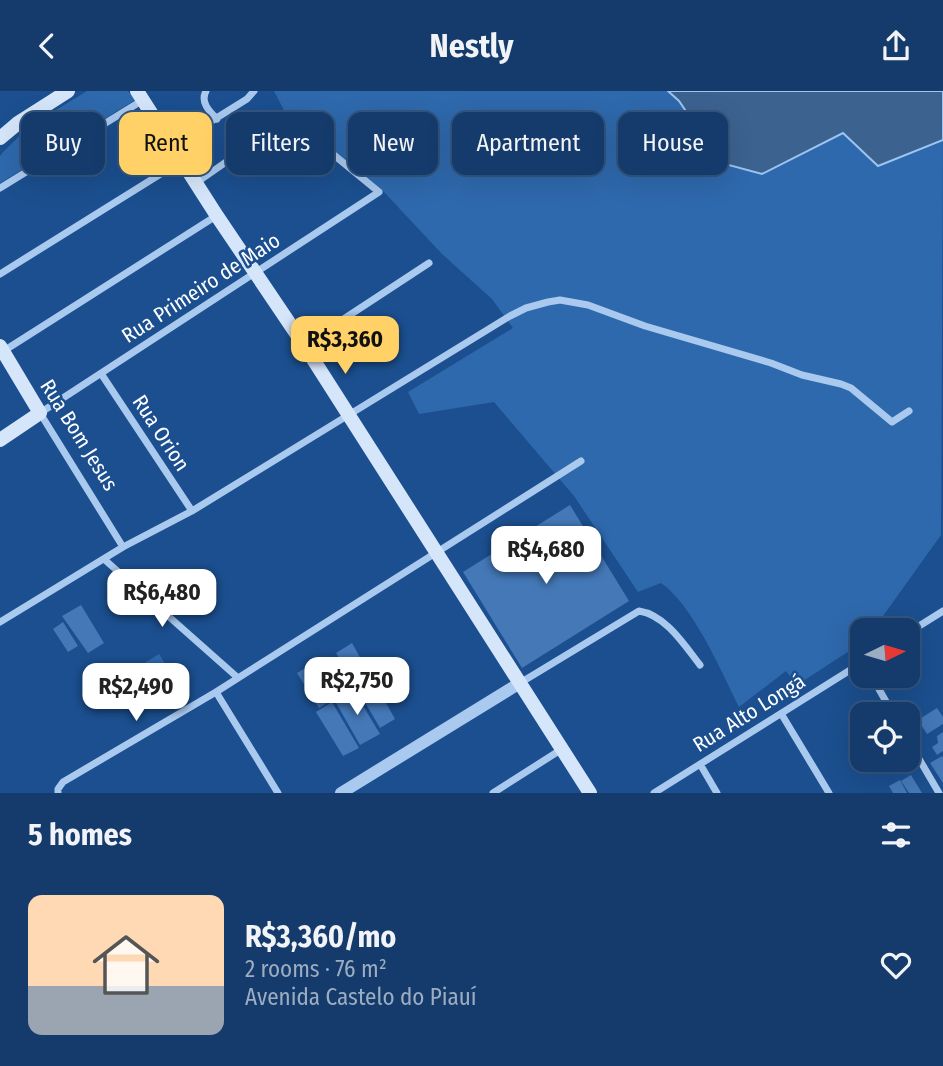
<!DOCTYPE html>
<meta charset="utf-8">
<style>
body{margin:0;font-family:"Fira Sans Condensed",sans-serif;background:#214673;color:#f1f3f6;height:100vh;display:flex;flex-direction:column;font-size:26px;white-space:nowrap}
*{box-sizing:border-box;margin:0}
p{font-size:23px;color:#9dadc1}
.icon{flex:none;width:38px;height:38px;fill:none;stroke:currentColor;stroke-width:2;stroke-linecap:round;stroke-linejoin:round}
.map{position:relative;height:702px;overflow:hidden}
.drawer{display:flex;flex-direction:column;background:#143b6b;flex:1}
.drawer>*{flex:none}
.hud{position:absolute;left:21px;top:21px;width:901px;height:63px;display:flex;gap:14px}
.needle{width:46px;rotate:85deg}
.fabs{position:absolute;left:850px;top:527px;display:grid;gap:14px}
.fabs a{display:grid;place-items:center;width:70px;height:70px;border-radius:14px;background:#143b6b;box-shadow:0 7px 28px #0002,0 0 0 2px #33557e;font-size:35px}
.price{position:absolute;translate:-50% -60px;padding:0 16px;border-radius:14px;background:#fff;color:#222;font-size:23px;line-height:46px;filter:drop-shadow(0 2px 4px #0008)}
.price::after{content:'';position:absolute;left:50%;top:42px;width:21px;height:16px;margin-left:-10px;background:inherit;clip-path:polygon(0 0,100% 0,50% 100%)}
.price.current{background:#ffd166;color:#111}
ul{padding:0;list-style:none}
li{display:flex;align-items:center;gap:21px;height:175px;padding:0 28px}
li+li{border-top:2px solid #33557e}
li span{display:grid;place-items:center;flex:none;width:196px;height:140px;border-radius:14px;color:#555}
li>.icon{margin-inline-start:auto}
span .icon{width:84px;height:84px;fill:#fffc;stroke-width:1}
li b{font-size:30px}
h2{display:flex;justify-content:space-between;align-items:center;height:84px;padding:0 28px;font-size:30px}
.pill{padding:0 24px;border-radius:14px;background:#143b6b;box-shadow:0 7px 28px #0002,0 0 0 2px #33557e;font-size:24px;line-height:63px}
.pill.current{background:#ffd166;color:#111}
header{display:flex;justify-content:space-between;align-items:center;height:91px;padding:0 28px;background:#143b6b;font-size:32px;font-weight:700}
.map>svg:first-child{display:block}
.green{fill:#2e69ad}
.water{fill:#3c6290;stroke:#9cc4f0;stroke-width:2}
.building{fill:#4478b7}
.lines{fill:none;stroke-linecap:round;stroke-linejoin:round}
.minor{stroke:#a9c9ee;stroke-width:7}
.tertiary{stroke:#a9c9ee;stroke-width:12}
.secondary{stroke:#d6e6fa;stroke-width:14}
.labels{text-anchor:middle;stroke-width:5;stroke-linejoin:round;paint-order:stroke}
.street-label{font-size:21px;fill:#fff;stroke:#1b4f8f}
</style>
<header><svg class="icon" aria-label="back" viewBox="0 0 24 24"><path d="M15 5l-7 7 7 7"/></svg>Nestly<svg class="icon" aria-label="share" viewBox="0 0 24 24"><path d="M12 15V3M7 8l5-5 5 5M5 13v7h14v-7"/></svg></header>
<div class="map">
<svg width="943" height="702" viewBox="0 0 943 702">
<rect width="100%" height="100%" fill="#1b4f8f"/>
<!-- green -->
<path class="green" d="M87,0H128L135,9L0,92V65L4,60L30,35Z
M274,0H668L762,83L843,42L878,74L943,49L941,444L873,539H863V551L797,594L786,580L739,616C721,580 693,514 661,492L638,501L574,405L494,311L419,323L408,301L513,237L492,208L442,163L384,101L288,27Z
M159,563L173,585L139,606L125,584Z"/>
<!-- water -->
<path class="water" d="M668,0H943V49L878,75L843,42L762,83L721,72L679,10Z"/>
<!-- building -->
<path class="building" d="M570,414L629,510L522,577L463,481Z
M81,514L104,552L88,562L62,525Z
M63,531L78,555L68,561L53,538Z
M352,552L395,628L380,637L336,562Z
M314,572L335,607L319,617L297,582Z
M353,598L380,643L360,654L335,610Z
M332,611L359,657L343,665L316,621Z
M937,617L943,626V633L927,643L918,629Z
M943,641V660L937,664L932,656L938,652L937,645Z
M942,665L943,667V692L930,672Z
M911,684L922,702H909L901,690Z
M900,689L907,702H893L889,695Z"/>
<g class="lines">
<!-- minor -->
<path class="minor" d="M206,0C200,11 209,20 217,28
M173,54L247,8L254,0
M0,97L143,9
M0,183L183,69
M304,254L429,172
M2,261L216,125
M102,284L192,420
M123,456L40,322L379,101L301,37L289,32L259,48L196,92
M105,469L237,586
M0,531L123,456L192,420L510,225L526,217L548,211L560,209L588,214L645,235L771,272L802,284L841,293L851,297L892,331L909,320
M908,542L943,520
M871,584L893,623
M520,592L639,520C666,524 685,555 700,574
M216,601L278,702
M782,624L829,702
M908,649L939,702
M700,673L717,702
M58,702V698L63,691L216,601L581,370
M493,702L562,658
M654,702L863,571"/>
<!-- tertiary -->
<path class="tertiary" d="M341,702L520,592"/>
<!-- secondary -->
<path class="secondary" d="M137,0L217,125L304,254L590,702
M0,47L18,32L68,0
M0,255L40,322L0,349"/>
</g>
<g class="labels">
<!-- street labels -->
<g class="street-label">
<text transform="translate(201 197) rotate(-33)" y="7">Rua Primeiro de Maio</text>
<text transform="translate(161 342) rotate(57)" y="7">Rua Orion</text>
<text transform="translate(79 344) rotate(58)" y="7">Rua Bom Jesus</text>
<text transform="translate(749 622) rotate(-32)" y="7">Rua Alto Longá</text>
</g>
</g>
</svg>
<div class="fabs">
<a><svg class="needle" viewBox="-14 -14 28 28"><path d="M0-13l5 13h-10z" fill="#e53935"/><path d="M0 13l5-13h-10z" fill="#9dadc1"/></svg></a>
<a><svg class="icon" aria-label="locate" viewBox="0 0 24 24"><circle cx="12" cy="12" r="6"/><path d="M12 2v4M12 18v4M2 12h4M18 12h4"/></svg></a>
</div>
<b class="price current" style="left:345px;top:285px">R$3,360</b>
<b class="price" style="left:546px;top:495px">R$4,680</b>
<b class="price" style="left:162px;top:538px">R$6,480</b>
<b class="price" style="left:357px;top:626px">R$2,750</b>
<b class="price" style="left:136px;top:632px">R$2,490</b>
<div class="hud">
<a class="pill">Buy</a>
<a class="pill current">Rent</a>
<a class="pill">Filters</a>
<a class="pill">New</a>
<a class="pill">Apartment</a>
<a class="pill">House</a>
</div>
</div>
<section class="drawer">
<h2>5 homes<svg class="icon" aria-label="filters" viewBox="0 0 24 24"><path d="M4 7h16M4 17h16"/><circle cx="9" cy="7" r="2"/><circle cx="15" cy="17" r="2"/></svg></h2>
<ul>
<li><span style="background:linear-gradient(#ffd9b3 65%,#9aa5b1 0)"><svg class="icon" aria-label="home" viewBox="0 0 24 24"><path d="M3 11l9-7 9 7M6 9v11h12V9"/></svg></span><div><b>R$3,360/mo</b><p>2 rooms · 76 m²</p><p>Avenida Castelo do Piauí</p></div><svg class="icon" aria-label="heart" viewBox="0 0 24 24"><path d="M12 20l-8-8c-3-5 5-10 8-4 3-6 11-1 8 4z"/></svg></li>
</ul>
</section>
